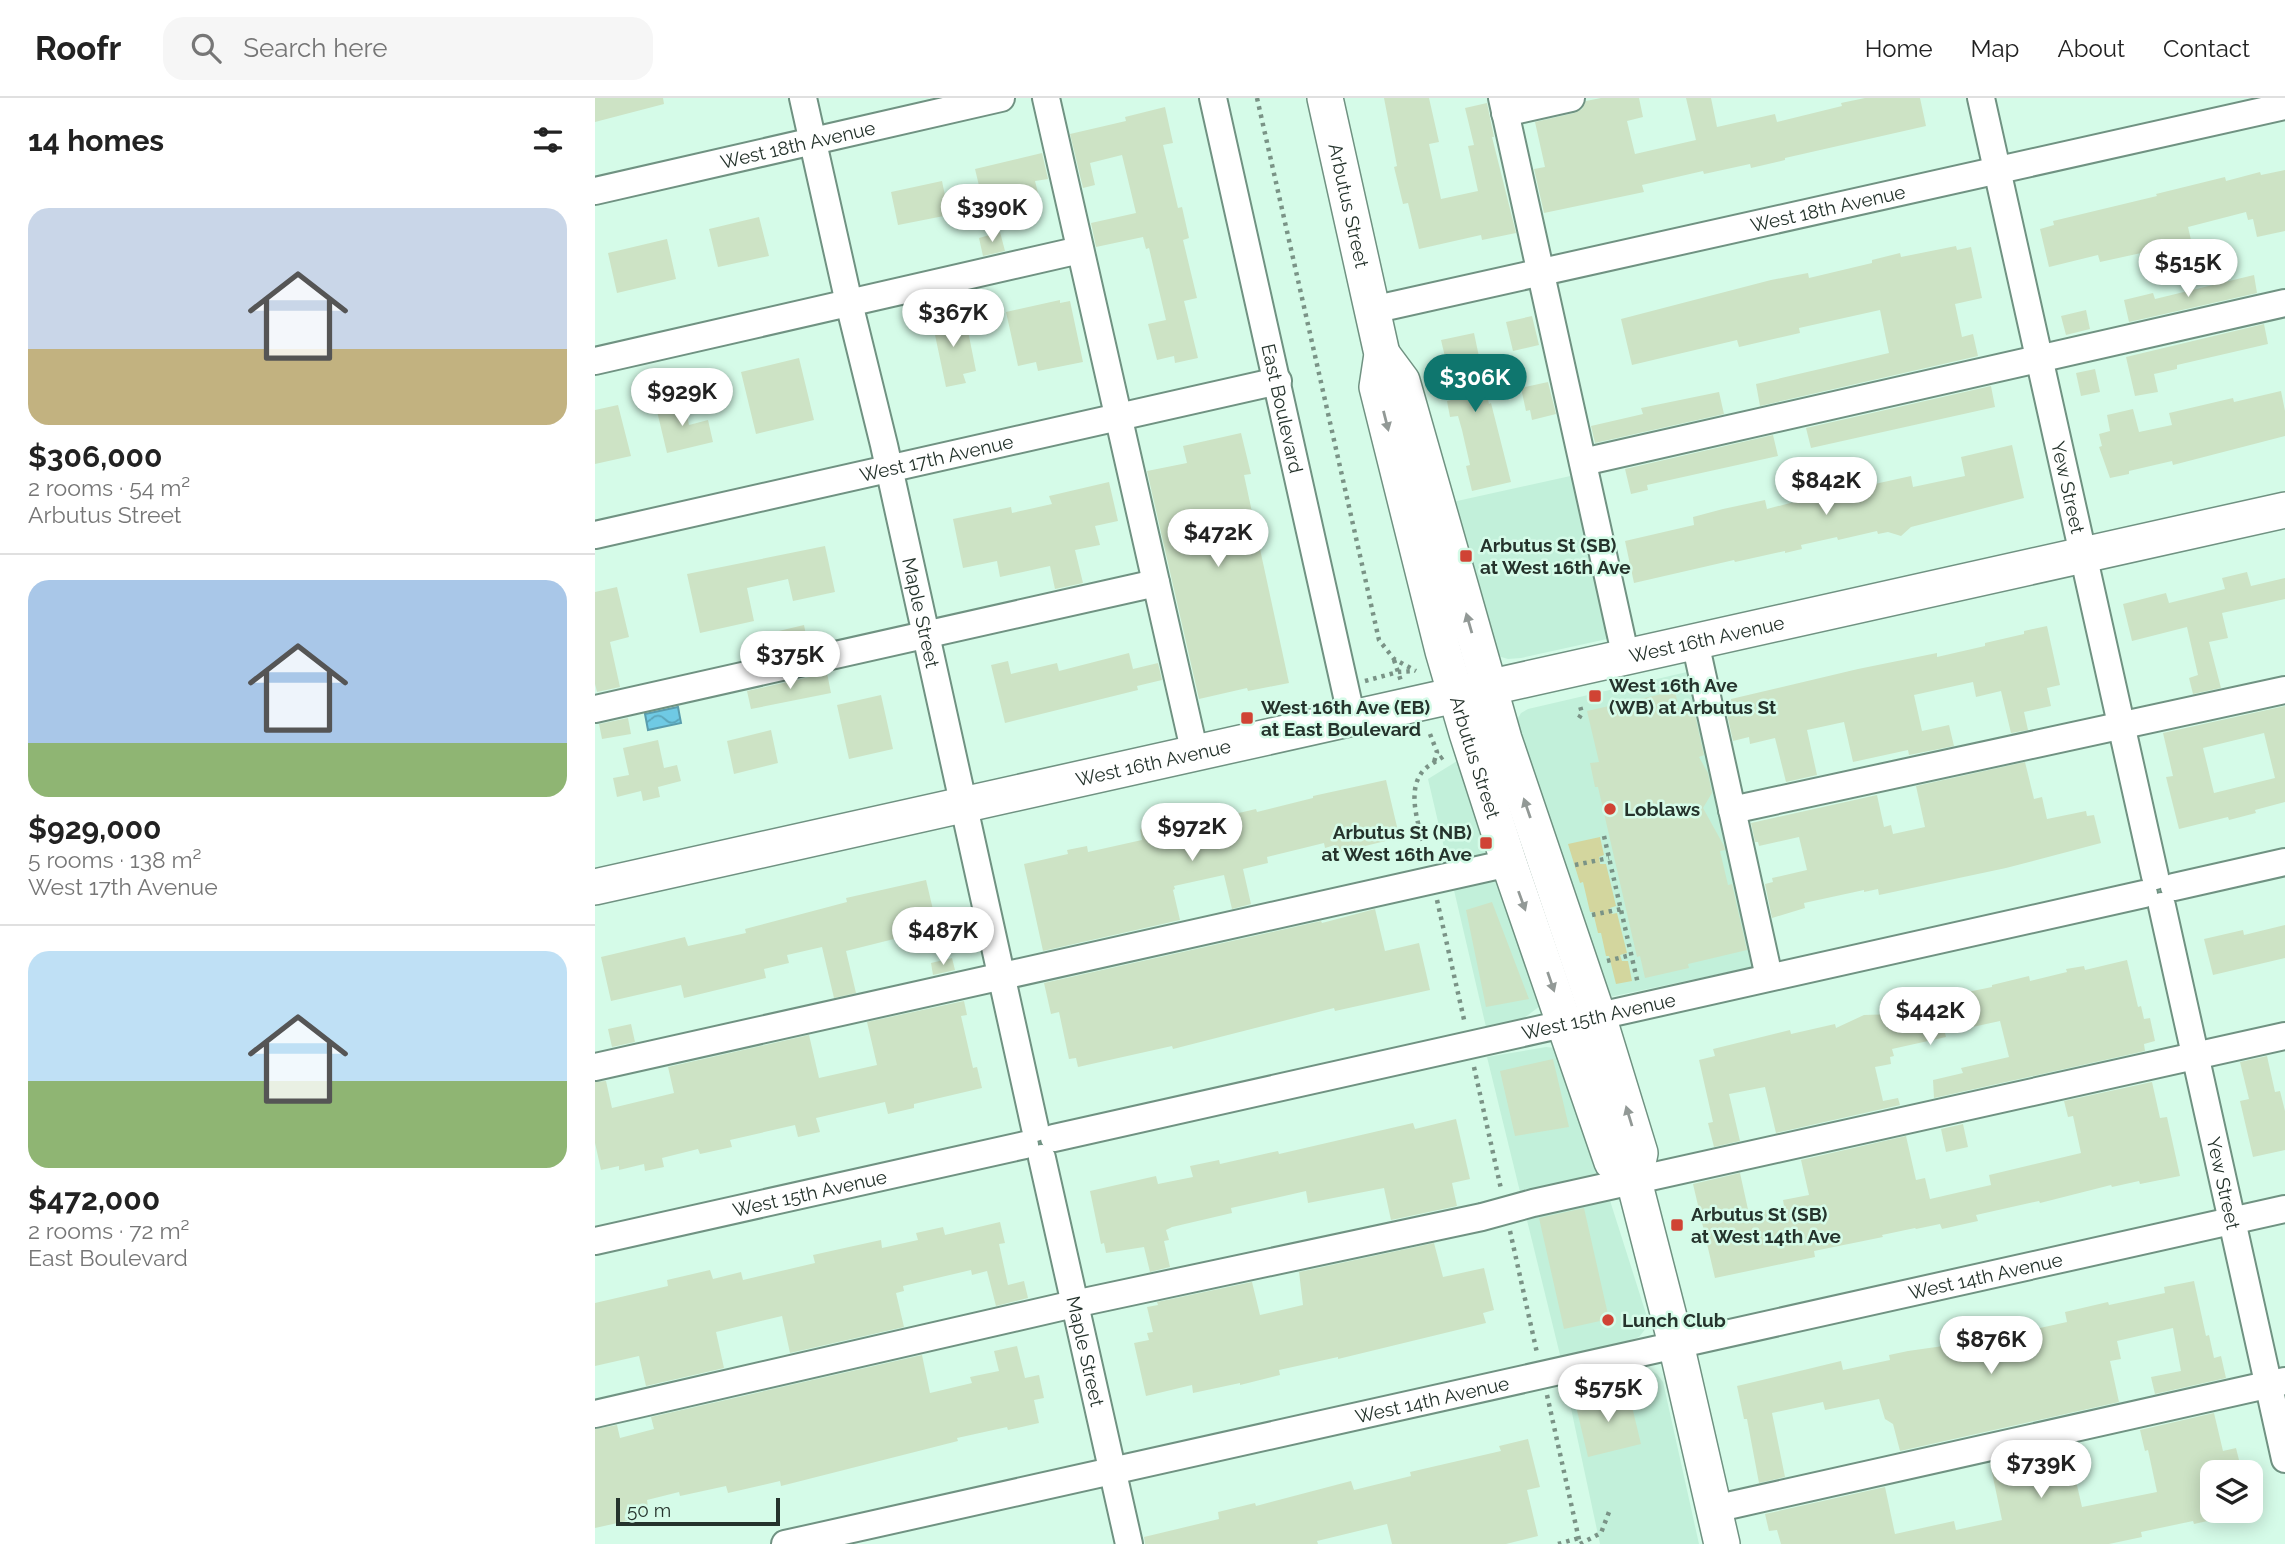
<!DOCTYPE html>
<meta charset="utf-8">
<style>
body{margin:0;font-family:Raleway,sans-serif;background:#f6f6f6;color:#222;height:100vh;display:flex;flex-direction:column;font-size:26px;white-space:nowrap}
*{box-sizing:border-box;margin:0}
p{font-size:23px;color:#767676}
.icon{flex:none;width:38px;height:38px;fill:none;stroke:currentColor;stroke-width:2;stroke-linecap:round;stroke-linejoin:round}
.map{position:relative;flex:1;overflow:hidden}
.sheet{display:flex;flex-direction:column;background:#fff;width:595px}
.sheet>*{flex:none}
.tools{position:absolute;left:1605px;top:1362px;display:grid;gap:14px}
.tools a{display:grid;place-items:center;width:63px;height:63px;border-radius:14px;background:#fff;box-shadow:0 4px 18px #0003;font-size:35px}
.scale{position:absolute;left:21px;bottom:18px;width:164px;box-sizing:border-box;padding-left:7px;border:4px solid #25332c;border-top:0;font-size:19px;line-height:24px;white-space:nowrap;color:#25332c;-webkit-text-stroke:5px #d5fbe8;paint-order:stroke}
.price{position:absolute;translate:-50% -60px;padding:0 16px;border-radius:24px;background:#fff;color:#222;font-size:23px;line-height:46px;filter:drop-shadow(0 2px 4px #0008)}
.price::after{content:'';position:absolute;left:50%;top:42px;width:21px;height:16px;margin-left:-10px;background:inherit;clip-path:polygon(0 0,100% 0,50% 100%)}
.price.selected{background:#0f766e;color:#fff}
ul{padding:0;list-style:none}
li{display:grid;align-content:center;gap:14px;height:371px;padding:0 28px}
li+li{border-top:2px solid #e0e0e0}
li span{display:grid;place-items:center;height:217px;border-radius:21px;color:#555}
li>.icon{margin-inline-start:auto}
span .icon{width:126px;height:126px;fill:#fffc;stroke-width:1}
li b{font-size:30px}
h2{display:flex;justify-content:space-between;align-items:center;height:84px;padding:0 28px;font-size:30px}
header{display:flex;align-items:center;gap:42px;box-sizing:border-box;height:98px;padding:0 35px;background:#fff;border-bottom:2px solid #e0e0e0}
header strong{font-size:33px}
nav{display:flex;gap:38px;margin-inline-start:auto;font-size:24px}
.search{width:490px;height:63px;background:#f6f6f6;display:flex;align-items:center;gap:18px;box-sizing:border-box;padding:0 24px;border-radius:21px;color:#767676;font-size:26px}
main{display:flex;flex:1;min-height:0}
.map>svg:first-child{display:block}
.built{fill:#c2f0da}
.grass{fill:#d3d69e}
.water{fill:url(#water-waves);stroke:#599dad;stroke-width:2}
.building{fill:#cde3c5;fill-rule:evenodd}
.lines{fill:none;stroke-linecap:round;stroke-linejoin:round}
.minor-casing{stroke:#709282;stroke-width:30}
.major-casing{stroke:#709282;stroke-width:38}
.path{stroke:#7a9386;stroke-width:4.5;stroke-dasharray:3.5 5;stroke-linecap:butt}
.minor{stroke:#fff;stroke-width:26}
.major{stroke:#fff;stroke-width:35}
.oneway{fill:#929996}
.poi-dot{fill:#d04334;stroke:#d5fbe8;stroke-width:2.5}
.labels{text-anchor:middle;stroke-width:5;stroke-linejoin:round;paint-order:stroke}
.street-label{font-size:19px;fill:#25332c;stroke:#d5fbe8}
.poi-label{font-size:19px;font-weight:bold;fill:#25332c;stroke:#d5fbe8;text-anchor:start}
</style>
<header>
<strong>Roofr</strong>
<div class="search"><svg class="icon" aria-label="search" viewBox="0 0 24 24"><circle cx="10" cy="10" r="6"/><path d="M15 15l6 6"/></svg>Search here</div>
<nav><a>Home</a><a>Map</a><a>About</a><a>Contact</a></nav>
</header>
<main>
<section class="sheet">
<h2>14 homes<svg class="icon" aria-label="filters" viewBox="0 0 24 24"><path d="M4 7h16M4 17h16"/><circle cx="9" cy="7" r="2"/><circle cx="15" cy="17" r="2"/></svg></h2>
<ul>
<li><span style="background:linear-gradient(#c9d6e8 65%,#c2b280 0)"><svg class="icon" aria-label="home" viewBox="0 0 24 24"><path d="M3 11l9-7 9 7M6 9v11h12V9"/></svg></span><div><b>$306,000</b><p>2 rooms · 54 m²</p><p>Arbutus Street</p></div></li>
<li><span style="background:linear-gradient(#a9c7e8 75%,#8fb573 0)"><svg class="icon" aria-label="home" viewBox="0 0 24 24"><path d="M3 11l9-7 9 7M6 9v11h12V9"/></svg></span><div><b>$929,000</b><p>5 rooms · 138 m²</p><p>West 17th Avenue</p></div></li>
<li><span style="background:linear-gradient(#bfe0f5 60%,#8fb573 0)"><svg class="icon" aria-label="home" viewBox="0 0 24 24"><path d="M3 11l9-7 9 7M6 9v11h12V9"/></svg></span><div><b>$472,000</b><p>2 rooms · 72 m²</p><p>East Boulevard</p></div></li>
</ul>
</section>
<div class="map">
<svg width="1690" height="1446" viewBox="0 0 1690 1446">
<defs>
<pattern id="water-waves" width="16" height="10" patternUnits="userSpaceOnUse" patternTransform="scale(1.75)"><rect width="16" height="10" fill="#6fcae4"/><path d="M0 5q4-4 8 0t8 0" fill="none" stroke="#5ba5b9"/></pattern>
</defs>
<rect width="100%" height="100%" fill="#d5fbe8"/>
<!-- built -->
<path class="built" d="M980,377L1014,528L1012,541L926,560L913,561L903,558L853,405Z
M1092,574L1101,585L1167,867L1005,901L920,625L926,615L933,611Z
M867,660L945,908L929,920L891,929L833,681Z
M951,949L961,950L970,961L1053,1222L1052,1229L1044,1239L1016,1249L966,1261L892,959Z
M1046,1272H1055L1062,1276L1068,1284L1104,1446H1005L971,1287Z"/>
<!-- grass -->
<path class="grass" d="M1005,739L1009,757L1004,759L1005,766H1011L1021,808L1015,810L1017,816L1022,815L1032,855L1025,857L1027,863H1033L1037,883L1021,886L1014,858H1011L1006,835H1003L998,814H995L988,784L985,785L973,746Z"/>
<!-- water -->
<path class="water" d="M83,609L86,625L53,632L50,616Z"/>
<!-- building -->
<path class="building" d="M0,0H68L69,6L0,24Z
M789,0H834L844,44L834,46L846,101L883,93L873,48L879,47L870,10L892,5L899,39H897L921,135L887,142L886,137L824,151L813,105L808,106L799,69L802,68Z
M1006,0H1044L1048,19L1032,23L1040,56L1101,42L1091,0H1116L1122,29L1180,16L1182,24L1247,8L1246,5L1270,0H1325L1331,28L1190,60V62L1156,70L1155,66L1109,76L1108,73L1047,87L1049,94L949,115L939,71L950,69L940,24L979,15L987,11L991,3Z
M570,9L578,45L568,47L583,110L587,109L594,140L588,142L602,200L589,203L603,260L580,265L579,258L562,262L553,226L571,222L554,150L551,151L548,139L501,149L496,125L541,115L527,57L495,65L500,87L488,90L475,36L531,23L530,19Z
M447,55L453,81L440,83L446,107L392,121L380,71Z
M1690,72V133L1662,139L1658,121L1653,122L1651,114L1593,129L1596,142L1592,143V145L1505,164L1503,157L1454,169L1445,131L1459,127L1458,123L1562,98L1561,96L1630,79L1631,83L1665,74L1666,77Z
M347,83L354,117L303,127L296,94Z
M164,119L174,158L123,169L114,131Z
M405,134L410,153L388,158L384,140Z
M72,141L81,181L22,195L13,155Z
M1361,148L1362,152L1376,149L1387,200L1360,206L1367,239L1378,236L1383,258L1165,308L1161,286L1294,255L1285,212L1204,230L1205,235L1144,249L1142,242L1037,267L1026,221L1176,182L1213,175L1214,180L1277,165V162L1305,155L1306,159Z
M1659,177L1662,195L1534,224L1529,202L1558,195L1560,201Z
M465,202V205L475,203L488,264L443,273L441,264L423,268L411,214Z
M1491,212L1495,231L1471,237L1466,218Z
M358,213L363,235L373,233L381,273L368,276L371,285L351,289L336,218Z
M937,218L944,247L918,253L911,224Z
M1669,226L1673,246L1582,267V271L1559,276L1563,294L1540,298L1531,259Z
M879,235L894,306L896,305L916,384L877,393L871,368L875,367L867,332L863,318L855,319L852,303L860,301L846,242Z
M204,260L219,322L161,336L146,274Z
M1500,271L1505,294L1486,298L1481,275Z
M953,284L961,316L937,322L935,312L931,313L926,290Z
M1396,288L1400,309L1216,350L1211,330Z
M1686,293L1690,313V338L1578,367L1577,363L1534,373V376L1515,380L1504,349L1507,348L1504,336L1515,333L1512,317L1538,311L1544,334L1577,327L1574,315L1638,300L1639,304Z
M1124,294L1129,316L1000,345L996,328L1048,316L1046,310Z
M89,302L94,327L113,322L118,344L72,355L61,309Z
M23,307L36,358L0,366V312Z
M646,335L656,376L649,377L694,585L653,593L652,590L604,601L552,373L592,365L588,348Z
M1178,337L1183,358L1052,387L1053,392L1036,396L1030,371Z
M1417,347L1429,400L1316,429L1306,438L1293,434L1283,436L1282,433L1243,442L1242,439L1206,447L1207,451L1190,455V453L1140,464L1139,462L1039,485L1030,443L1099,427L1098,419L1128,411L1170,402L1172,411L1222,398L1221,391L1264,381L1266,389L1316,378L1318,389L1370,378L1366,359Z
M514,384L523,423L500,428L505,447L480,452L488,485L460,491L455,468L405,479L402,463L368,470L358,421L416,409L417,415L457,406L454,398Z
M230,448L240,494L198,503L193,481L152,490L159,523L105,535L92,476Z
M1652,474L1656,488L1690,480V501L1627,515L1633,540L1614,544L1626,590L1598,596L1594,580L1603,577L1592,529L1537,543L1528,506L1571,495L1574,505L1630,491L1627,480Z
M22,489L34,539L15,544L25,589L2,594L0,586V494Z
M209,527L213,547L162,558L158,539Z
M1452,528L1465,587L1452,590L1456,608L1429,614L1433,632L1416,635L1406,593L1381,599L1378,584L1319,597L1327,633L1354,627L1359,648L1314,657L1313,652L1258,664L1249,624L1212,632L1222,677L1191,684L1180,640L1155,646L1154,639L1138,643L1130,607L1136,605V601L1263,571L1342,555V559L1390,548V545L1429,536V533Z
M534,555L538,571L563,565L567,582L542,588L543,592L410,625L396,567L413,563L416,576L462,565L464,573Z
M232,575L236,595L156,611L152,593Z
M1080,593L1085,616L1099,612L1109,657L1104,659L1113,675L1117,695L1108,710L1129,748L1130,752L1125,753L1133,787L1137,786L1152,852L1093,866L1094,870L1050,880L1045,858L1042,859L1003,689H1000L995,665L1004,664L992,613Z
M286,597L298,651L254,661L242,607Z
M1690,608V704L1660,712L1661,715L1634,722L1633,719L1584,731L1571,679L1578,678L1568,635ZM1669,635L1680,680L1619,695L1608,650Z
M33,620L36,636L7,641L4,626Z
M176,632L183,665L139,676L132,643Z
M63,642L69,670L82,667L86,683L63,689L65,699L48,703L46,693L22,699L18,680L34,677L28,650Z
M1430,664L1439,701L1447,699L1452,721L1491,713L1492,718L1499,717L1506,745L1411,770L1284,797L1283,791L1269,794V792L1209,805L1210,810L1177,820L1170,786L1178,784L1177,780L1212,772L1204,739L1164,748L1163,744H1160L1156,725L1282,697L1289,729L1296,727L1298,736L1330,729L1321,688Z
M791,682L803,733L798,735L799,741L741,755L740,747L730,750L729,745L672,759L673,765L648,771L656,806L637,811L629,777L579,788L580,791L578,792L585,822L448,853L429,766L473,756L472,752L492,748L493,754L547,742L545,731L565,726L566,733L661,711L662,714L718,700V698Z
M331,782L344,837L308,846L307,839L251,853L261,895L239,900L227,849L192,857L194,865L169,871L171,880L89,900L86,887L16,903L6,859L90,839L93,848L151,835L150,831L252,804L251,800Z
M897,804L934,901L891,909L871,812Z
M780,811L790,853L824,845L835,892L740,913L739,910L578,951L577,948L483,969L481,960L474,961L464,914L456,916L449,885L726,823L727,825Z
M1690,827V860L1618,877L1609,841L1648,832L1649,837Z
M357,860L360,872L338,877L336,865Z
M1532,862L1543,909L1546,908L1549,921L1555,920L1560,943L1549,946L1550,953L1339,1000L1338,982L1368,975L1366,970L1414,959L1405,923L1350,935L1351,939L1297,951L1299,958L1295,959L1296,966L1280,969L1288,1003L1303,1000L1305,1007L1181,1035L1170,989L1134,996L1145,1043L1119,1049L1113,1025L1118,1024L1104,962L1120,958L1118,951L1195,932L1196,936L1240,926L1241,930L1269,917L1300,916L1299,909L1397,889V887L1434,878L1435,883L1472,874L1471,871L1489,868L1490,872Z
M369,903L372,917L366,918L378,970L382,969L387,990L319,1006V1010L293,1016L290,1004L221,1020L225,1034L203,1039L200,1027L135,1042L137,1049L105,1056L103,1051L67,1060L69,1069L50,1073L49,1066L24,1072V1068L6,1072L0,1045V984L11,983L17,1010L79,995L73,969L214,937L224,980L282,967L272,924Z
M36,926L40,944L17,949L13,931Z
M1672,958L1680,994L1685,993L1690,1013V1052L1658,1059L1645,1003L1654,1001L1645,964Z
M958,961L974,1029L920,1038L905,973Z
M1557,984L1565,1020L1572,1019L1585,1078L1545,1086L1544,1083L1517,1089L1516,1087L1445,1105L1444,1103L1381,1117L1383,1123L1347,1131L1345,1126L1321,1131L1320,1130L1287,1137L1288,1139L1219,1153L1220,1159L1120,1180L1098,1086L1145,1075L1154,1116L1189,1108L1188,1102L1214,1097L1206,1062L1311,1038L1321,1082L1330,1080L1335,1101L1396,1087L1394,1077L1486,1055L1478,1018L1473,1019L1469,1003Z
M861,1021L875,1081L857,1085L862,1108L796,1122L789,1090L713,1105L711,1093L636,1110L637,1115L577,1129L571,1132L574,1142L569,1143L575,1169L555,1174L549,1149L511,1155L509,1145L506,1146L495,1093L561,1078L563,1086L598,1079L595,1068L624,1062L625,1066L683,1053L684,1056L818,1025L820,1031Z
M1368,1026L1373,1049L1351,1054L1346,1031Z
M989,1110L1014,1221L969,1231L944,1120Z
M405,1124L410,1145L404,1146L413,1187L429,1183L433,1200L401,1208L392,1173L377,1177L376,1172L308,1188L309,1193L301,1195L309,1229L195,1255L187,1218L121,1234L129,1270L51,1288L44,1258L0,1268V1205L73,1188L72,1182L115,1172L118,1181L146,1174L148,1182L220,1165L218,1157L254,1149L286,1142L287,1150L323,1142L321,1135L348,1129L350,1137Z
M839,1145L848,1179L889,1170L899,1212L888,1215L891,1225L743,1261V1259L684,1272L685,1277L645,1287V1285L598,1295L597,1287L551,1298L539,1245L554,1242L552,1235L558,1234L552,1209L563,1207L562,1204L657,1184L665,1217L708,1207L704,1174Z
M1599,1183L1611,1238L1614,1237L1619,1260L1626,1258L1631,1280L1560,1296L1556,1279L1586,1273L1578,1230L1522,1243L1526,1261L1515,1263L1524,1304L1305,1353L1298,1326L1290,1321L1284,1301L1230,1312L1228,1304L1177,1315L1190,1379L1164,1385L1152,1321H1149L1142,1288L1246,1263L1248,1272L1295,1262L1294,1257L1313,1253L1348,1248L1412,1233L1413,1237L1472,1224L1470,1214L1513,1204L1514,1207L1570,1195L1569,1189Z
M422,1248L430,1280L444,1277L449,1300L439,1302L444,1325L413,1332L412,1329L362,1340L363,1343L186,1388L185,1383L133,1395L131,1388L85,1398L84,1394L52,1402L54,1418L0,1430V1331L22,1327L25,1340L59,1331L56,1319L327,1257L335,1295L377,1285L375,1279L404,1273L399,1253Z
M1034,1296L1046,1346L993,1359L980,1304L1006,1298L1007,1302Z
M1619,1315L1628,1353L1641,1350L1647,1374H1617V1422L1599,1426L1598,1423L1546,1434L1547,1439L1514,1446H1186L1182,1432L1174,1433L1170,1416L1290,1389L1300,1436L1359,1423L1361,1432L1407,1422L1395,1365L1473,1348L1487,1409L1562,1394L1553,1352L1550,1353L1545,1332Z
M933,1341L945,1389L932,1392L943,1438L911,1446H797L792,1426L722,1443L723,1446H550L549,1439L624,1421L623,1414L660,1405L661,1408L756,1383L759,1392L816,1378L815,1374L906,1353L904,1348Z"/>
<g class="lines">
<!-- minor casing -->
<g class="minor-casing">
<g id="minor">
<path id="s1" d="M208,0L254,205L289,347L440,1030"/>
<path d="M451,0L600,656"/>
<path id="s2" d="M618,0L757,621"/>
<path d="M907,0L1031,560"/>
<path id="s3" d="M1386,0L1560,778"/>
<path d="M910,15L976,0"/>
<path id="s4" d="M0,93L406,0"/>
<path id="s5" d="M777,212L1690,8"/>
<path d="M0,263L485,152"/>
<path d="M988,364L1690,205"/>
<path id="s6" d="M0,437L683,283"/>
<path d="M1100,544L1174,879"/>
<path d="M0,611L561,485"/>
<path d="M1137,712L1690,592"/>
<path d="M1579,789L1690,764"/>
<path id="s7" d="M1567,808L1690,1361"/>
<path d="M0,969L914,765"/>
<path id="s8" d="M459,1040L1549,796"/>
<path id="s9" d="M447,1060L534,1446"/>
<path id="s10" d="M0,1143L430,1047"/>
<path d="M0,1316L479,1206L887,1119L938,1105L1690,938"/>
<path d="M1119,1411L1690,1283"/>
<path id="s11" d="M190,1446L1690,1111"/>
</g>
</g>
<!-- major casing -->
<g class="major-casing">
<g id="major">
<path id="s12" d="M730,0L787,256L782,289L848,553L872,635L914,765L1017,1064L1039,1083"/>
<path d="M787,256L807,283L909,641L1003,918L1045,1055L1039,1083L1081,1246L1127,1446"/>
<path id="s13" d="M0,789L1690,412"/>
</g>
</g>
<!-- path -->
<path class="path" d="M662,0L784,542L799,561L821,573
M799,562L806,583
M770,583L803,574L820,573
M984,620L987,615L985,608
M835,636L842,654L839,664
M1009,738L1043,886
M832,759C827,735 809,695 828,673C834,666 843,663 850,657
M980,767L1014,760
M842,802L870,926
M997,817L1026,811
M1012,863L1036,857
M879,969L906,1091
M915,1133L942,1255
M952,1297L985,1446
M963,1446L984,1440
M985,1446L1006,1435L1014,1414"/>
<!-- minor -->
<use href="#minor" class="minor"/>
<!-- major -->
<use href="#major" class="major"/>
</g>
<!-- one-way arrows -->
<defs><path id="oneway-solid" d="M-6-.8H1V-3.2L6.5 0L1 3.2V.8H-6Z" transform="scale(1.75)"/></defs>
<g class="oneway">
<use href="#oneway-solid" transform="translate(791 323) rotate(76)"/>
<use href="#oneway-solid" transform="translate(874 525) rotate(-106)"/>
<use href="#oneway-solid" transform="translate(932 710) rotate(-109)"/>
<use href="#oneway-solid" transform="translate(927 803) rotate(70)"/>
<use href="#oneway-solid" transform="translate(956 884) rotate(71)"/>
<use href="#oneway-solid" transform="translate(1034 1018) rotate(-107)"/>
</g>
<!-- markers -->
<g class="poi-dot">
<rect x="864" y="451" width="14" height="14" rx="3.5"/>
<rect x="993" y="591" width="14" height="14" rx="3.5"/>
<rect x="645" y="613" width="14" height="14" rx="3.5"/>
<circle cx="1015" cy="711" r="7"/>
<rect x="884" y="738" width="14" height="14" rx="3.5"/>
<rect x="1075" y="1120" width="14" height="14" rx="3.5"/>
<circle cx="1013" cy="1222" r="7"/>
</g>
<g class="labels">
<!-- street labels -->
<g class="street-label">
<text dy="7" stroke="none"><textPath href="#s4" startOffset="208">West 18th Avenue</textPath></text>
<text dy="7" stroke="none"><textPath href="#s12" startOffset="110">Arbutus Street</textPath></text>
<text dy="7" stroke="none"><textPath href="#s5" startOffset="467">West 18th Avenue</textPath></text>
<text dy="7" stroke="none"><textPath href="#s2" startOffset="318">East Boulevard</textPath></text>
<text dy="7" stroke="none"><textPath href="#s6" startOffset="350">West 17th Avenue</textPath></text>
<text dy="7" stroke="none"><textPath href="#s3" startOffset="399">Yew Street</textPath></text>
<text dy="7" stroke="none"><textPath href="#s1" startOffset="528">Maple Street</textPath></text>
<text dy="7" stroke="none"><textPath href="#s13" startOffset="1139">West 16th Avenue</textPath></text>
<text dy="7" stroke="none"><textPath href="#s12" startOffset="679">Arbutus Street</textPath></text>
<text dy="7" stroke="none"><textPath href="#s13" startOffset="572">West 16th Avenue</textPath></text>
<text dy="7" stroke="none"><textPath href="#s8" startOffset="558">West 15th Avenue</textPath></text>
<text dy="7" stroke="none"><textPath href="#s7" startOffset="284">Yew Street</textPath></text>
<text dy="7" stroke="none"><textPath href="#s10" startOffset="220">West 15th Avenue</textPath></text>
<text dy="7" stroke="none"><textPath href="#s11" startOffset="1230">West 14th Avenue</textPath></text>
<text dy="7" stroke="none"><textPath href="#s9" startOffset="198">Maple Street</textPath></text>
<text dy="7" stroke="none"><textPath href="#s11" startOffset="663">West 14th Avenue</textPath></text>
</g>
<!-- poi labels -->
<g class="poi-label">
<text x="885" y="454">Arbutus St (SB)<tspan x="885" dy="22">at West 16th Ave</tspan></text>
<text x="1014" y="594">West 16th Ave<tspan x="1014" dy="22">(WB) at Arbutus St</tspan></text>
<text x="666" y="616">West 16th Ave (EB)<tspan x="666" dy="22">at East Boulevard</tspan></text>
<text x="1029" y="718">Loblaws</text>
<text x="877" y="741" text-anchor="end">Arbutus St (NB)<tspan x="877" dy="22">at West 16th Ave</tspan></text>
<text x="1096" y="1123">Arbutus St (SB)<tspan x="1096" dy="22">at West 14th Ave</tspan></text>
<text x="1027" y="1229">Lunch Club</text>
</g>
</g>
</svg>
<div class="tools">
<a><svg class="icon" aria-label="layers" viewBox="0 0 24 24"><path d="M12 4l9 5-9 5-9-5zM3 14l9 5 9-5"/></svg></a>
</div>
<div class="scale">50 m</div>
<b class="price" style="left:397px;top:146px">$390K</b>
<b class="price" style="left:1593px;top:201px">$515K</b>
<b class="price" style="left:358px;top:251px">$367K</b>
<b class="price selected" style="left:880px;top:316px">$306K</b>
<b class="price" style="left:87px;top:330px">$929K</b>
<b class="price" style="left:1231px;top:419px">$842K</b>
<b class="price" style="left:623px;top:471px">$472K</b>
<b class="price" style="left:195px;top:593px">$375K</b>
<b class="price" style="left:597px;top:765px">$972K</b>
<b class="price" style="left:348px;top:869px">$487K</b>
<b class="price" style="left:1335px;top:949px">$442K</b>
<b class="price" style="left:1396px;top:1278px">$876K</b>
<b class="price" style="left:1013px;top:1326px">$575K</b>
<b class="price" style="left:1446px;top:1402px">$739K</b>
</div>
</main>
